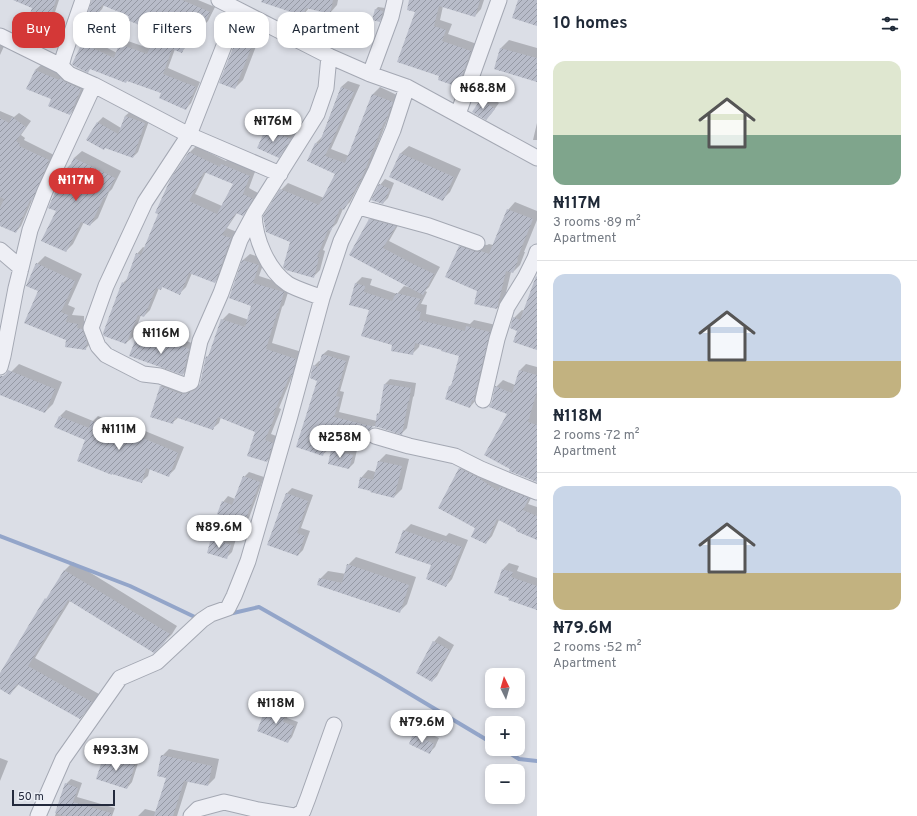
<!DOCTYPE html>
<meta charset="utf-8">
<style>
body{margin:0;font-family:Overpass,sans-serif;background:#f6f6f7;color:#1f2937;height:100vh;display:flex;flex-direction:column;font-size:15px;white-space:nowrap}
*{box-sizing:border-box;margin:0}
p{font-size:13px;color:#747a83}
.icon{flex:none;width:22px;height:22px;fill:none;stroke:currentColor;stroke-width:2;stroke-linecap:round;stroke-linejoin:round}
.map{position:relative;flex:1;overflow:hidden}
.side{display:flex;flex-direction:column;background:#fff;width:380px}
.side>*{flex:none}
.guide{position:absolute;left:12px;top:12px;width:380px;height:36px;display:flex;gap:8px}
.needle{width:26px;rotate:355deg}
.tools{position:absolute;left:485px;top:668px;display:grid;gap:8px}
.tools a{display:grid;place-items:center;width:40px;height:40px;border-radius:8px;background:#fff;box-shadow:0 2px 6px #0003;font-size:20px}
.scale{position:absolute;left:12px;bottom:10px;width:103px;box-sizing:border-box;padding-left:4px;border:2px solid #242a3d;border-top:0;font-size:11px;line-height:14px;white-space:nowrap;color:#242a3d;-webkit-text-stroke:3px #eaedf4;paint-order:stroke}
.price{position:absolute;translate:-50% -34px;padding:0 9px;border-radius:14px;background:#fff;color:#222;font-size:13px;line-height:26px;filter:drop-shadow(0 1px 2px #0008)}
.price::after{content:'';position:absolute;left:50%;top:24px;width:12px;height:9px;margin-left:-6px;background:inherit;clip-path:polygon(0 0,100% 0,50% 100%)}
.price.current{background:#d43837;color:#fff}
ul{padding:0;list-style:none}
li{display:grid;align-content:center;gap:8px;height:212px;padding:0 16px}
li+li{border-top:1px solid #e0e1e3}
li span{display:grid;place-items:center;height:124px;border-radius:12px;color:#555}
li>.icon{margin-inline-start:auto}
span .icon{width:72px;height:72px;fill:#fffc;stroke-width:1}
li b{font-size:17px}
h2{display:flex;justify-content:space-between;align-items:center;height:48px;padding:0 16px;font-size:17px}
.tag{padding:0 14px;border-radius:12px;background:#fff;box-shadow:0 2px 6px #0003;font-size:14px;line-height:36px}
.tag.current{background:#d43837;color:#fff}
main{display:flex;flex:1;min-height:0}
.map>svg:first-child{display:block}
.shadow{fill:#0003;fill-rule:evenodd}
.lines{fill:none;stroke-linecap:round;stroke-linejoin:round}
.stream{stroke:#93a5c9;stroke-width:4}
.building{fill:url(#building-hatch);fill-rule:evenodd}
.street-casing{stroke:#a4a8b3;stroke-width:17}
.street{stroke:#eeeff5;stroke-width:15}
</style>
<main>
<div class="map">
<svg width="537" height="816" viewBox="0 0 537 816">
<defs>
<pattern id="building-hatch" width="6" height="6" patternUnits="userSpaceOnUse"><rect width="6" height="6" fill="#b8bcc9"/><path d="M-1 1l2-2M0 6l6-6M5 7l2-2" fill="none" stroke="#9599a4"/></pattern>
</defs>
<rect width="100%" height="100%" fill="#dbdee6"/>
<!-- shadow -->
<path class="shadow" d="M14,0H59L55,12L59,14L49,41L44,46L34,8Z
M93,0H198L215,7L208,21L203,26L197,23L186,47L181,52L175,49L168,68L200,82L191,103L186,109L163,92L91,68L88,71L73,64L83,43L88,38L117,53L120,45L125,40L151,49L159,32L130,16L104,5L102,9L97,14Z
M264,0H338L337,5L330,13L309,8L303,15Z
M410,0H484L481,9L475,16L443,6L440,20L452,24L448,34L477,44L465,79L458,86L440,76L416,11Z
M378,7L385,8L382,19L379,21L373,19L376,9Z
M244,35L258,41L243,80L235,88L236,43Z
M0,39L6,42L0,55Z
M509,40L537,48V81L495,69L501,48Z
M41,65L86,84L75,109L70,114L52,99L35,70Z
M348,81L360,85L331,149L349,156L373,94L380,87L399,96L392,114L388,118L369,167L350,202L343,209L337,223L332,228L323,250L325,251L320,270L313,277L291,241L281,190L288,183L324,198L337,173L316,143L322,137L341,87Z
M487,95L499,103L491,114L486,119L482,100Z
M0,111L14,117L19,113L31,121L21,135L25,138L24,140L54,155L37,194L33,198L21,226L16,232L0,225Z
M131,111L150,118L138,152L133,157L88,140L98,122L103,117L121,128L125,116Z
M537,123V140H533Z
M272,124L295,133L284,151L278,157L267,129Z
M196,146L226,161L229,158L256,169L249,188L258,193L249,208L242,215L237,213L227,228L237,232L221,275L215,282L192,273L186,287L180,293L163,286L160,289L159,288L150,310L144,316L141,315L133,337L126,343L123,283L128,278L137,254L143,247L145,248L189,153ZM206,172L234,183L222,206L195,194Z
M409,146L461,169L450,192L442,200L391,177L401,153Z
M82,151L121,171L112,189L109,192L98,218L90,225L84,222L73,244L66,251L57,211L66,169L72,163L74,158Z
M385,179L394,183L388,198L383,203L380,185Z
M515,202L537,211V220L524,252H525L520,265L513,272H511L504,301L497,308L479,290L460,247L467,239L482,244L487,245L489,244L493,245L508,210Z
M376,213L401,220L389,241L440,267L429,287L425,291L427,292L421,304L427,305L426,314L470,324L474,320L496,325L476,400L470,407L450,386L453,383L460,355L443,349L420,343L419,347L412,354L393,345L371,309L355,284L362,277L372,279L370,285L397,294L404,286L412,288L351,254L370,220Z
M250,254L265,259L259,276L290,286L284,305L282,307L272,343L302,352L279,408L281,409L271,434L279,437L273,455L267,461L256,432L221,417L219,423L212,429L179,417L173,422L152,416L161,386L167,380L195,387L201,384L207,357L211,353L222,320L229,313L249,320L253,306L230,298L243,260Z
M45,256L82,274L68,305L75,308L72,315L84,316V321L90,322L93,341L85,349L67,340L39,290L37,264Z
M537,283V349L518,330L514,318L522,310L524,311Z
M142,333L168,343L174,336L194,344L188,369L183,374L137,339Z
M328,350L350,356L340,391L344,392L339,412L377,421L378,414L380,412L385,384L390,379L416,383L414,396L413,397L407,428L402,433L378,426H373L371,427V431L366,436L335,428L328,450L322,455L318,380L314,366L319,361H321L322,355Z
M19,364L62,382L53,404L45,412L11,372Z
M526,364L537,367V481L509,413L493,402L496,387L503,380L515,385L520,370Z
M66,410L93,421L98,416L143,434L145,431L184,447L175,469L168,476L150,468L148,476L141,482L87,439L60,416Z
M337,446L357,450L354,463L349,468L332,451Z
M386,454L409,459L402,489L394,497L361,478L368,470L376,472L379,461Z
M466,462L534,492L528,504L537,507V539L499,520L492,536L486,543L476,527L460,469Z
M249,472L264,477L249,518L243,523L223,502L228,496L235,499L244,477Z
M292,488L313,495L301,528L310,531L303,550L298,555L287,493Z
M411,524L446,536L449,533L468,540L452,579L446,586L432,565L404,531Z
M217,534L236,539L232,552L227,557L212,539Z
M356,557L416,577L407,604L399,612L320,579L328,571L346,574L348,565Z
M73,562L177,626L172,634L164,642L70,601L35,658L99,694L88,710L80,718L19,684L10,694L0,688V675L65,570Z
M509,563L519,566L517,571L537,578V609L503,569Z
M439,636L454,645L437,676L432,681L417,672L434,642Z
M272,703L290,708L287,718L298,722L292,737L288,742L268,707Z
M419,729L439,738L435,747L430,752L414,735Z
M169,749L219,759L215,778L208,785L188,781L177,816H138L145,809L157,812L168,777L162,756Z
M110,750L139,760L132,782L127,788L105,755Z
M0,758L8,761L0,781Z
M71,779L82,783L77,797L115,808L112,816H55L66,784Z"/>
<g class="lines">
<!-- stream -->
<path class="stream" d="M0,536L130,586L199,619
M229,614L259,607L380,676L492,743
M503,749L519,759L537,761"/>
</g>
<!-- building -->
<path class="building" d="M13,0H56L50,18L55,19L44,48L22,37L32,8Z
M92,0H182L210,12L203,27L195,23L182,53L172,49L163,74L196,87L186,110L159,98L161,93L127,81L126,83L90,69L88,73L74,66L72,64L82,43L114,58L119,44L147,54L157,32L127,20L129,16L102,5L97,16L88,12Z
M262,0H333L330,14L306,8L303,16L261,2Z
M409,0H480L475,17L439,6L434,26L446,30L442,41L471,51L458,87L438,80L439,76L397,62L415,12L407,10Z
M518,0H537V26L512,18Z
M375,9L383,11L380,22L372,20Z
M235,43L251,48L235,89L219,83Z
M500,48L537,58V82L494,69Z
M35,70L59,80L60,78L65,82L81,89L70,115L48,106L51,99L26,89Z
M341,87L354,92L325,156L345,163L372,94L393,102L388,115L385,122H384L363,175L344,210L340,208L331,231L328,230L317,257H319L314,278L286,270L283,267L290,242L266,232L263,216L280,189L319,205L335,174L307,161L315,143L319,144Z
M481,99L495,109L486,120L472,112Z
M125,116L145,123L133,158L105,148L104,150L86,140L97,122L118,134Z
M12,117L26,127L16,141L20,144L19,146L49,160L32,201L30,200L16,233L0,226V208L4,199L0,197V118L9,123Z
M266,128L291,139L279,158L257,148Z
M189,152L220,167L221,164L250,176L243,194L253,199L243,216L236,213L222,235L231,238L215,283L189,273L180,295L162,287L161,290L156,288L144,317L138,315L126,344L104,336L103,333L122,282L125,284L136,253L141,255L158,214L155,213L171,178ZM204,172L233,184L217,214L189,201Z
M400,153L454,177L443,201L389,177Z
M74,158L115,178L105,198L104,197L90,226L81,222L66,252L41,241L56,211L48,208L66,168L68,169Z
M379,184L390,189L383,204L371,200Z
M507,209L533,219L517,259L518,260L513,273L506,271L497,309L474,304L477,291L445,277L459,246L474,251L478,252L481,251L489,254Z
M369,219L396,226L383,248L413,264L434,274L423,295L349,255Z
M242,260L259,265L253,283L284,292L278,313H277L266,349L296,359L292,376L290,375L273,415L275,416L265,440L273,443L267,462L247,456L255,432L218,417L213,430L175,417L173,424L150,417L160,386L181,394L188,393L195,390L198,387L200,384L206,356L208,357L221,319L245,327L251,306L229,298Z
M36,263L75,281L61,312L68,315L66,322L78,324L77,328L82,329L87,342L86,350L65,347L66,340L24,323L38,291L26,286Z
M536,276L537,277V350L513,342L517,331L510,328L513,317L520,320Z
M355,283L365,286L364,292L392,301L396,293L421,299L415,310L421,312L419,320L465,331L466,326L490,332L474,398V401L472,400L470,408L445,399L449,386H451L459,356L441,351L442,350L415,343L413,355L391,351L392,345L361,336L369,310L349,305Z
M136,338L165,348L168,341L189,349L183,375L129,356Z
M322,354L346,361L336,396L340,397L334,417L375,427L377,413L379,414L384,384L411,388L409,402H408L402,435L378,427H373L369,430L367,433L366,438L332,428L323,456L296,447L317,381L310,378L313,365L318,367Z
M8,370L55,389L45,413L0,395V376H3L6,374Z
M519,370L537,375V391L528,422L537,425V482L509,471L510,469L484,455L507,414L489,407L492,402L495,386L512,393Z
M59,416L89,428L91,421L137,440L138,436L174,451L178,453L169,477L146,468L142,483L112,474V475L77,461L85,440L54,427Z
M331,450L353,455L349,469L328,464Z
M378,461L402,466L394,498L370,492L371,491L358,488L360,477L373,480Z
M459,468L481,479H480L498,491L500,487L529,498L523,510L537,516V540L516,531V529L497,519L486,544L471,537L475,528L438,508Z
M243,476L260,482L244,524L217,514L222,501L232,505Z
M286,493L308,501L297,533L305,536L298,556L267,545Z
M403,530L440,543L441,540L462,547L446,587L426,579L431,565L395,553Z
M211,538L231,545L227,559L207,553Z
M347,564L409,585L400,613L317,585L319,578L342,583Z
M502,569L513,572L511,577L537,586V610L508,600L509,598L494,593Z
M64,570L170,634L164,643L154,653L68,600L28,666L92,702L80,719L17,684L10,695L0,689V673L45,598L46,599Z
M433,641L450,650L432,682L416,673Z
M267,707L286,712L283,722L294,726L288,743L257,731L263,715H264Z
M413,734L434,744L430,754L409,744Z
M104,755L135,765L127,789L96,779Z
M161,755L212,766L208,786L184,781L173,816H154L166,778L157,776Z
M65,783L78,788L73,802L111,813V816H64L55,813Z"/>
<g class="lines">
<!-- street casing -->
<g class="street-casing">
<path id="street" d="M219,0L329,56L370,74L407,87L537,158
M238,10L189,135L145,202L106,286L91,328L98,346L106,355L143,374L160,376L184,385L191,382L200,341L221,293L240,240L254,214L317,114L326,88L329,56
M0,36L61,66L69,74L94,85L189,135L280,174
M61,66L64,55L83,0
M370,74L391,17L395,0
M458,114L499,0
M359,207L429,226L477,243
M254,214C255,239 267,269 288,284C296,289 313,294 322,298
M0,250L21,268
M0,367L3,356L16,288L21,268L30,230L45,191L94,85
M483,400L497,339L507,307L525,278L535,258L537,252
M375,436L409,446L455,456L481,469L512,482L537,492
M38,816L63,759L120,678L157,662L202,620L211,614L228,608L234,596L248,561L290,416L322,298L341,241L376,170L393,130L407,87
M191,816L198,809L224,802L258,810L294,816
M296,816L303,811L308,798L334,725"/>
</g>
<!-- street -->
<use href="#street" class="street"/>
</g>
</svg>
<div class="tools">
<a><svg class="needle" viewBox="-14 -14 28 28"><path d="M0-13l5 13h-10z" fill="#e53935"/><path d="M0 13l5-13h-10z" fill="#747a83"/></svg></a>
<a>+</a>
<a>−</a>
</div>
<div class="scale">50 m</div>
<b class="price" style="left:483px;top:110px">₦68.8M</b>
<b class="price" style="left:273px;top:143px">₦176M</b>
<b class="price current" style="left:76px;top:202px">₦117M</b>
<b class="price" style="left:161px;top:355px">₦116M</b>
<b class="price" style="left:119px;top:451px">₦111M</b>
<b class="price" style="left:340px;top:459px">₦258M</b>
<b class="price" style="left:219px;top:549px">₦89.6M</b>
<b class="price" style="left:276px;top:725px">₦118M</b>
<b class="price" style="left:422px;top:744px">₦79.6M</b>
<b class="price" style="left:116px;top:772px">₦93.3M</b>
<div class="guide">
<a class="tag current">Buy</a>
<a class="tag">Rent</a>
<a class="tag">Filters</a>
<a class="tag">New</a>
<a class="tag">Apartment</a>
</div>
</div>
<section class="side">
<h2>10 homes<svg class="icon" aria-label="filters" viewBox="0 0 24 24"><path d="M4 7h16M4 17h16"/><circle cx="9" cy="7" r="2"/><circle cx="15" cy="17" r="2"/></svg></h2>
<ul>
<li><span style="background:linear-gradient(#dfe7d0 60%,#7fa58c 0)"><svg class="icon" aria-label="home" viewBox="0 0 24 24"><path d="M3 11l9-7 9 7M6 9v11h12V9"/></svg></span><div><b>₦117M</b><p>3 rooms · 89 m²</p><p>Apartment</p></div></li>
<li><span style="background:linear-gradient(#c9d6e8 70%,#c2b280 0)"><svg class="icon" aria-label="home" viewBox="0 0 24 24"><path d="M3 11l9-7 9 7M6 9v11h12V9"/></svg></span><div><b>₦118M</b><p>2 rooms · 72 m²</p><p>Apartment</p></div></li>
<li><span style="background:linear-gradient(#c9d6e8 70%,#c2b280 0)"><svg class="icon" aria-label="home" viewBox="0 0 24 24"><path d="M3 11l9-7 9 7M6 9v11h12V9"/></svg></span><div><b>₦79.6M</b><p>2 rooms · 52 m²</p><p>Apartment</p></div></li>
</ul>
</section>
</main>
